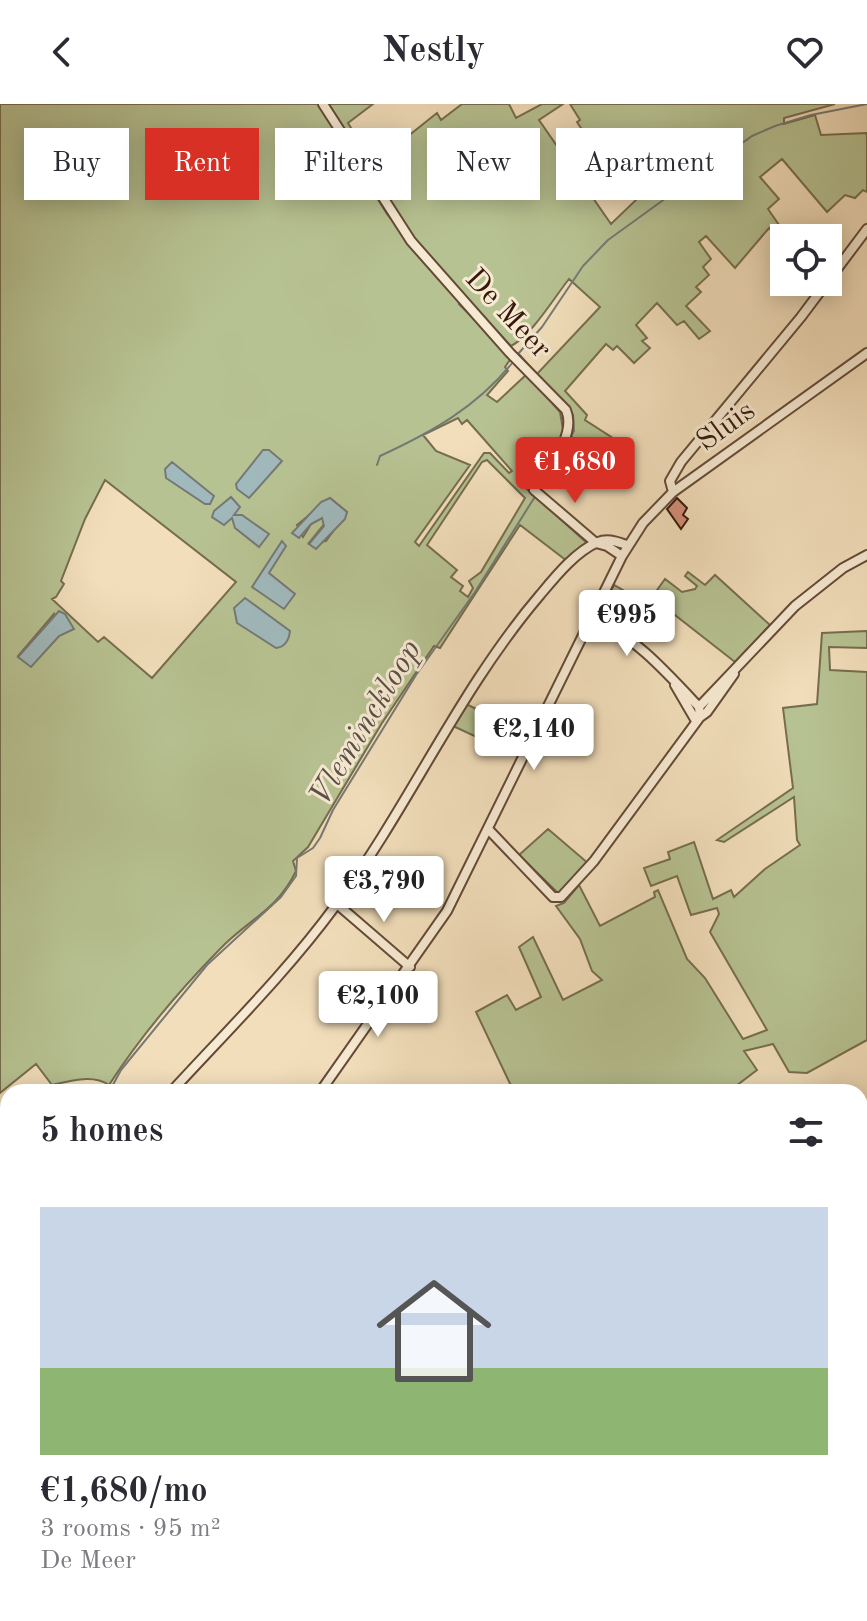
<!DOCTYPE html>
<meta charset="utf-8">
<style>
body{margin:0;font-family:"Old Standard TT",serif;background:#f2f2f3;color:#2b2b33;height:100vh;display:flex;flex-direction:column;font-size:30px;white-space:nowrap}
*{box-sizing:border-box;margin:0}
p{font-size:26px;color:#7c7c81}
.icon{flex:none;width:44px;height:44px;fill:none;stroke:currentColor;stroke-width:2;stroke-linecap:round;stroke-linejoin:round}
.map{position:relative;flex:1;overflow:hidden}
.sheet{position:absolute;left:0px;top:980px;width:868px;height:538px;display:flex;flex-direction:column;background:#fff;border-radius:24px 24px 0 0;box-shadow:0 4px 20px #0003}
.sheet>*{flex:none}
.guide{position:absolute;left:24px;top:24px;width:820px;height:72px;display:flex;gap:16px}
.buttons{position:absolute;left:770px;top:120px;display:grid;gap:16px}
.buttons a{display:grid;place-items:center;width:72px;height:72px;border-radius:0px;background:#fff;box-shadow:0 4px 20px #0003;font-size:40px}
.price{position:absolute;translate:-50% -68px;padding:0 18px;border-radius:8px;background:#fff;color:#222;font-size:26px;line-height:52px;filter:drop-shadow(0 2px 4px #0008)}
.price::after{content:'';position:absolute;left:50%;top:48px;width:24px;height:18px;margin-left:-12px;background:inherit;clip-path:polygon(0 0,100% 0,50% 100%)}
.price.current{background:#d93025;color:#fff}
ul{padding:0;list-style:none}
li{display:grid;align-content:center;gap:16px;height:424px;padding:0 40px}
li+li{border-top:2px solid #e1e1e2}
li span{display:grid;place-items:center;height:248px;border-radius:0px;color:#555}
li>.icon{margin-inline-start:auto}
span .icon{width:144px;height:144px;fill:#fffc;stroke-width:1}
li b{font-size:34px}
h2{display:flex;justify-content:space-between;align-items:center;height:96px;padding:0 40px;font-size:34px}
.pill{padding:0 28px;border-radius:0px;background:#fff;box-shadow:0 4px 20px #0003;font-size:28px;line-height:72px}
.pill.current{background:#d93025;color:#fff}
header{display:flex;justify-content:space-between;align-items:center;height:104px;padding:0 40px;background:#fff;font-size:36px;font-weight:800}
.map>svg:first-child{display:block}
.green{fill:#b7c292;stroke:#766d4e;stroke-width:2;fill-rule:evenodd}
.water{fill:#a0b9bc;stroke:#757975;stroke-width:2}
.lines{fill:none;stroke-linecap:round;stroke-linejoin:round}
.stream{stroke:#757975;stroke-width:2}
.building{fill:#d48d77;stroke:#34180a;stroke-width:2}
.minor-casing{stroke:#644a36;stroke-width:12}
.minor{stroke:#f7ead3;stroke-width:8}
.labels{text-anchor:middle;stroke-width:6;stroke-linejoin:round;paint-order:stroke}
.street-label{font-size:30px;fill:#34180a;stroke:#f7ead3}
.water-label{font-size:32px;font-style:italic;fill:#5a5048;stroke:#f7ead3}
</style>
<header><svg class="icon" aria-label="back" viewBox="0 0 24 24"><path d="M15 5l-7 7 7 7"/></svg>Nestly<svg class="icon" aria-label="heart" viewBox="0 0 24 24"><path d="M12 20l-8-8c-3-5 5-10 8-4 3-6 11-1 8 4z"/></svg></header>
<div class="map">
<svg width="867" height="1517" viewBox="0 0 867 1517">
<rect width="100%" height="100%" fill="#f2debb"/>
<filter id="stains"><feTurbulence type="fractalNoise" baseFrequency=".0025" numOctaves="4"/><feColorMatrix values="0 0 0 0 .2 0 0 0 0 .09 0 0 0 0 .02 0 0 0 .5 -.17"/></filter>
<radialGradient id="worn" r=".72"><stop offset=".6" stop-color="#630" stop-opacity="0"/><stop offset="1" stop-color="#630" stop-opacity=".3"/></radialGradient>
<!-- green -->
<path class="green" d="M0,0H319L387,110L446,183L410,132L327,0H373L348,19L373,60L437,9L441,16L462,0H509L516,14L542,0H563L539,16L611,120L636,96L617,70H606L602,56L577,18L580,16L570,0H835L784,14V20L815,11L821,31L867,29V88L863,86L855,94L845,91L827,108L782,55L760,73L779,95L768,105L788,134H784V140L769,124L735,164L706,132L699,138L711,155L703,163L709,171L696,183L701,188L686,202L710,227L699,235L684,217L677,221L657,199L636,221L647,234L642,237L650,244L634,259L617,242L613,246L606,240L565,287L587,311L585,316L619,338L605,353L578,340L570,331L571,317L536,271L600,203L569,175C553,195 532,231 511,242L467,194L459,200L512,253L505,263L508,267L487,291L497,298L527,270L560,308L564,331L548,356H541L527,385L587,439L567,457L520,421L440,544L434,542L382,619L308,743L293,757L296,767C277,807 247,816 219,846C179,887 140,933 109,981C93,970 69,977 52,981L36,960L0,989ZM458,314L462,320L467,316L512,367L509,369L490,349H484L419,442L415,438L470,361L436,347L423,331ZM487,356L525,394L481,468L469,477L473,484L468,493L460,487L463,482L451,473L457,466L427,441L482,358ZM105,376L236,478L152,574L104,533L98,538L52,495L56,493L64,480L61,477L85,415ZM330,394L347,408L326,437L309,439L326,418L322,414L311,420L303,433L297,421ZM54,510L59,532L31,562L18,552Z
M688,468L705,481L715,471L770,521L735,558L671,508L657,526L611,487L614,481L647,500L665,475L682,488L695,485L697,482L685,472Z
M867,527V544L829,543L830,566L867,568V936L807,969L789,968L773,940L744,947L757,966L728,988H514L476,908L507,891L516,906L541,893L519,843L533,833L563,896L602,876L592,867L580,835L556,802L564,799L579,781L600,822L655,793L654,788L658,786L687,855L705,874L743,935L767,926L710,828L719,810L717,804L691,811L677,772L651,782L644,764L670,755L668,748L694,738L713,795L731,786L734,793L765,765L800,741L797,736L794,693L724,738L717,736L793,684L783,604L817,600L822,529Z
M466,600L497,615L496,620L527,633L518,652L453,622Z
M548,725L589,760L565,787L558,789L519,751Z
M860,1055L867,1065V1517H65L67,1510H860Z
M0,1184L5,1188L8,1185V1410L0,1408Z"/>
<!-- water -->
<path class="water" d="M263,346H269L282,357L249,394L237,385L236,380Z
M172,358L214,392L210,400H205L166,374L165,365Z
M231,393L240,403L234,411H242L269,430L259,443L235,424L232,414L224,421L212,413L214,407Z
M330,394L347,408L345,415L316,445L309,440L324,422L322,414L311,420L299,434L292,429L321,398Z
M282,437L286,442L269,469L295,490L284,505L252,483Z
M245,494L290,527C289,536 285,543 276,544L237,519L234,504Z
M59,507L65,510L74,525L59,532L31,563L18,553Z
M0,1408L8,1410V1510H14L12,1517H0Z"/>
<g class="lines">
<!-- stream -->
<path class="stream" d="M518,249L573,311L574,327L568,337
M518,250L542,223L583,162L608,136L731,47L752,32L775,22L811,11L867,0
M377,361L380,352C432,328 477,303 513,258
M540,385L556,360
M109,988L121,966L207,861L281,793L296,772L297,754L313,744L320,734L333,706L416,571L475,488L536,391
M0,1084L8,1079
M860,1217L867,1212
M381,1515L389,1510"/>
</g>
<!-- building -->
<path class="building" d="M677,394L687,404L683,411L688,415L681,425L667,405Z"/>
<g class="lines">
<!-- minor casing -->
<g class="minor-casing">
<path id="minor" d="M323,0L411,137L510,249L566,306C577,332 547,364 534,386L596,439L607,442L622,452
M673,388L670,377L681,358L801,213L867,125
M675,581L696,617
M699,603L795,502L843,464L867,451
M700,613L707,608L734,570
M488,725L553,793H561L594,757L700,613L699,603C667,569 635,533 592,512
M337,800L410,863
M171,988C227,927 287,868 336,801C410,701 459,586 540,491C555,473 576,447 598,438C608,434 617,438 627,441
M320,988L447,807L622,452L643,419L673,388L867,249
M0,1098L8,1092
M59,1517L61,1510"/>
</g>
<!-- minor -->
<use href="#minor" class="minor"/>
</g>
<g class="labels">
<!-- street labels -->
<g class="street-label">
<text transform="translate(509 209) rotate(47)" y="10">De Meer</text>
<text transform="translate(725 321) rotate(-36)" y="10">Sluis</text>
</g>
<!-- water labels -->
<g class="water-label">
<text transform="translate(364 618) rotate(-59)" y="11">Vleminckloop</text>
</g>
</g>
<rect width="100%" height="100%" filter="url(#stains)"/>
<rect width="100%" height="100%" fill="url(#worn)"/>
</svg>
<div class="buttons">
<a><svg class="icon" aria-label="locate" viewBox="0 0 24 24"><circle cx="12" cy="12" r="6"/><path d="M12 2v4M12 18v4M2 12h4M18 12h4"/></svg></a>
</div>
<b class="price current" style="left:575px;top:401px">€1,680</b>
<b class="price" style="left:627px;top:554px">€995</b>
<b class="price" style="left:534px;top:668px">€2,140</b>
<b class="price" style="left:384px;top:820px">€3,790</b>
<b class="price" style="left:378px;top:935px">€2,100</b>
<div class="guide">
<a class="pill">Buy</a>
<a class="pill current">Rent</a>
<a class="pill">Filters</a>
<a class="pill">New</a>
<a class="pill">Apartment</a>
</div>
<section class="sheet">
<h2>5 homes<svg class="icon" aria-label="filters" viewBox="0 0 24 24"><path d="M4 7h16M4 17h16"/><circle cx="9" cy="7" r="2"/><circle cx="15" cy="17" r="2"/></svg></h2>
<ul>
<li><span style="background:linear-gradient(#c9d6e8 65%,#8fb573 0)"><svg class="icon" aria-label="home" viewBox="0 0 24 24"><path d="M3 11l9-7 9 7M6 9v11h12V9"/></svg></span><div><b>€1,680/mo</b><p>3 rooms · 95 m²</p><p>De Meer</p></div></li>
</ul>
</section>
</div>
